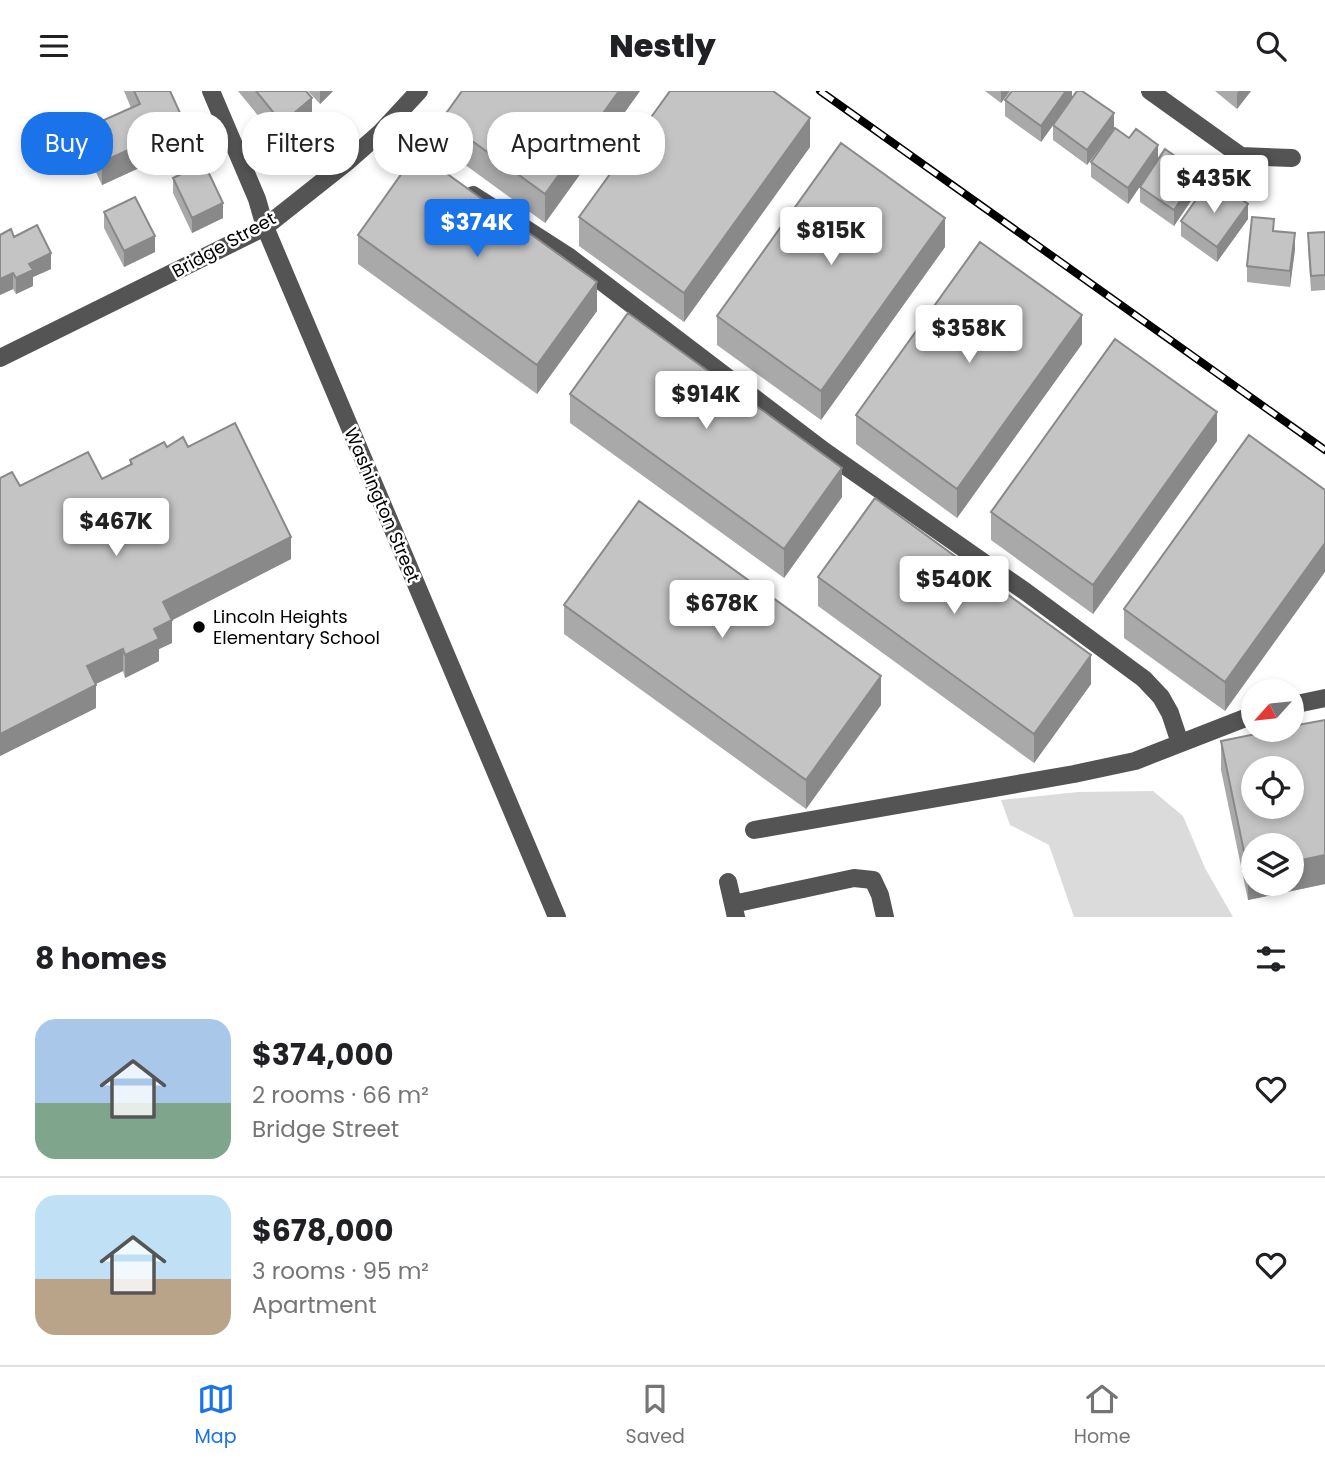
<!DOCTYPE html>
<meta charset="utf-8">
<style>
body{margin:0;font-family:Poppins,sans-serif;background:#f2f2f2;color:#202124;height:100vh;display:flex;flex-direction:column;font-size:26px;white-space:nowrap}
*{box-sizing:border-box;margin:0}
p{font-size:23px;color:#757577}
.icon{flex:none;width:38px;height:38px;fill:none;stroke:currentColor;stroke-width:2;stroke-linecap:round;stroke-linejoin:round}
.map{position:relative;height:826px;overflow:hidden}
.sheet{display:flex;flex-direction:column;background:#fff;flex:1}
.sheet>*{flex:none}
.guide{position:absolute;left:21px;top:21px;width:700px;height:63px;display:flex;gap:14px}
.needle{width:46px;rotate:243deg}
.fabs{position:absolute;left:1241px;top:588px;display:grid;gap:14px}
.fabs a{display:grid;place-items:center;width:63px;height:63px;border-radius:50%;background:#fff;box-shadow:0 4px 10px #0003;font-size:35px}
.price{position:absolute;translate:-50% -60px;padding:0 16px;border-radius:7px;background:#fff;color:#222;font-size:23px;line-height:46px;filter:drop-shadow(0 2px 4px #0008)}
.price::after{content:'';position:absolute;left:50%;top:42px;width:21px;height:16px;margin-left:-10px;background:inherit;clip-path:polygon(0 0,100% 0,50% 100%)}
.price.on{background:#1a73e8;color:#fff}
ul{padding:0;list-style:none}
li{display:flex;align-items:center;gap:21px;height:175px;padding:0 35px}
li+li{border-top:2px solid #e0e0e0}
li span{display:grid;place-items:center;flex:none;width:196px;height:140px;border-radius:21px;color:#555}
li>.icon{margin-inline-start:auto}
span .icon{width:84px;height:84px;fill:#fffc;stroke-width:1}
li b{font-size:30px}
h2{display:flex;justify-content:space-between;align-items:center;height:84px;padding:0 35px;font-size:30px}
.tag{padding:0 24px;border-radius:28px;background:#fff;box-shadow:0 4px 10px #0003;font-size:24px;line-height:63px}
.tag.on{background:#1a73e8;color:#fff}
header{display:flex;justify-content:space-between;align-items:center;height:91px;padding:0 35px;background:#fff;font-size:32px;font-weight:800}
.tab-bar{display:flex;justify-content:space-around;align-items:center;height:98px;border-top:2px solid #e0e0e0;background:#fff;font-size:19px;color:#757577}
.tab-bar a{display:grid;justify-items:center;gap:4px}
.tab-bar .on{color:#1a73e8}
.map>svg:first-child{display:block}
.green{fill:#dbdbdb}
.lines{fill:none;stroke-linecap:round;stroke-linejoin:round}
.minor{stroke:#545454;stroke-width:18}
.rail-casing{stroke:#000;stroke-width:8}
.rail{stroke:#fff;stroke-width:5;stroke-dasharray:16;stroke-linecap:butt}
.wall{fill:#a9a9a9}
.shaded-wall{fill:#898989}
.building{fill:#c4c4c4;stroke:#898989;stroke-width:2;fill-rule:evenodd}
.poi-dot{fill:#000;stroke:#fff;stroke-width:2.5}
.labels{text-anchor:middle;stroke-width:5;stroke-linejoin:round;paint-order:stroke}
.street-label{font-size:18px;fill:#000;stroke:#fff}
.poi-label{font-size:18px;fill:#000;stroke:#fff;text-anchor:start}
</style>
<header><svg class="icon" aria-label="menu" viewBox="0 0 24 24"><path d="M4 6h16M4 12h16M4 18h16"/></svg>Nestly<svg class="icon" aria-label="search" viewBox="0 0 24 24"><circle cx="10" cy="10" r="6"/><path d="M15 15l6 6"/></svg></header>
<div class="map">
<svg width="1325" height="826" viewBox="0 0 1325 826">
<rect width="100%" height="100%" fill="#fff"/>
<!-- green -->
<path class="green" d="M1153,700L1183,725L1205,777L1233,826H1074L1049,754L1010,734L1001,709L1078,701Z"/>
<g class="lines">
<!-- minor -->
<path class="minor" d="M211,0L257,108L265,136L557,826
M1150,0L1241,65L1292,67
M380,42L432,77
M473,104L568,165L824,360L1026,501L1144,588L1161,606L1170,622L1180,652
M0,267L265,136L347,71L380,42L419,0
M1292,614L1325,607
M754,739L1074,683L1135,670L1253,624
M728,791L736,826
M733,813L854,787L873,789L880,804L885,826"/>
<!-- rail casing -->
<g class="rail-casing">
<path id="rail" d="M820,0L1325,359"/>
</g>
<!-- rail -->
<use href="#rail" class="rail"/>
</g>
<!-- wall -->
<path class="wall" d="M124,0H170L185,56L102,94L86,60V37L131,17Z
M238,0H306L312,30L282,54Z
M308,0H333L320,13Z
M462,0H640L545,132L442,57V28Z
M985,0H1010L1001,12Z
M1072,0V8L1114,38L1087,74L1053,49V34L1041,51L1005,25V9Z
M1215,0H1251L1237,18Z
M810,56L684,231L579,155V126Z
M1158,69L1199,98L1174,135L1140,111V96L1151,79L1128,113L1091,86V71Z
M173,87L223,127L192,142L173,102Z
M104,121L155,161L124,176L104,137Z
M1248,128L1217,171L1181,145V130Z
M1274,140L1295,158L1290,196L1247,191V175Z
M1325,141V199L1311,200L1308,157V142Z
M358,144L597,220L537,303L358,173Z
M14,146L51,178L33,186V195L16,203L13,198L0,204Z
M945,156L821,329L717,254V225Z
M1082,253L957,427L856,353V324Z
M570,303L842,406L784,487L570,332Z
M1217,350L1093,523L991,449V421Z
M167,356H188L291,468L172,529V552L159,558V570L125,587L123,580L96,593V617L0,665V387L20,395L102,388L130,374V369Z
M1325,399L1225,620L1124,547V518Z
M818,486L1091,593L1034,672L818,515Z
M564,514L881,614L806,718L564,543Z
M1325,629V793L1248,809L1221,679V650Z"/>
<!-- shaded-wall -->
<path class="shaded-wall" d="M320,0H333L320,13Z
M619,0H640L545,132V103Z
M1001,0H1010L1001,12Z
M1066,0H1072V8L1041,51V35Z
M1239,0H1251L1237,18V2Z
M312,7V30L282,54V32Z
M1114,22V38L1087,74V59Z
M810,27V56L684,231V202Z
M185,33V56L102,94V71Z
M1158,54V69L1128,113V97Z
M1199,82V98L1174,135V119Z
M223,112V127L192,142V127Z
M1248,113V128L1217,171V156Z
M945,127V156L821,329V300Z
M1295,142V158L1290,196V180Z
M155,145V161L124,176V160Z
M51,162V178L33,186V195L16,203V187L29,173Z
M13,182V198L0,204V188Z
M597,191V220L537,303V274Z
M1082,224V253L957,427V398Z
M1217,321V350L1093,523V494Z
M842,377V406L784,487V458Z
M291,446V468L163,534V511Z
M1325,452V481L1225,620V591Z
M172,529V552L159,558V570L125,587V564L154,538Z
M123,558V580L87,597V575Z
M1091,564V593L1034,672V643Z
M881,585V614L806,718V689Z
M96,594V617L0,665V643Z
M1325,764V793L1248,809V780L1253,779V793H1292V771Z"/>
<!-- building -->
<path class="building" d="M134,0H170L185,33L102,71L86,37L140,13Z
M256,0H306L312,7L282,32Z
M462,0H619L545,103L442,28Z
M670,0H773L810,27L684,202L579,126Z
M1012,0H1066L1041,35L1005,9Z
M1077,0H1082L1114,22L1087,59L1053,34Z
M1115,37L1129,47L1136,38L1158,54L1128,97L1091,71Z
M841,52L945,127L821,300L717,225Z
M1165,58L1199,82L1174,119L1140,96Z
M417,61L597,191L537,274L358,144Z
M204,72L223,112L192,127L173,87Z
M1205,96L1221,108L1228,98L1248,113L1217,156L1181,130Z
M135,106L155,145L124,160L104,121Z
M1252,126L1274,128L1273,140L1295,142L1290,180L1247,175Z
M37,134L51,162L29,173L33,179L16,187L13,182L0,188V144L11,138L14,146Z
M1325,141V184L1311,185L1308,142Z
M980,151L1082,224L957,398L856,324Z
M628,222L842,377L784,458L570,303Z
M1115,248L1217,321L1093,494L991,421Z
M235,332L291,446L163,511L172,529L154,538L159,548L125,564L123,558L87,575L96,594L0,643V387L12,381L20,395L88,361L102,388L132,373L130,369L164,351L167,356L183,346L188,356Z
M1249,344L1325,399V452L1225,591L1124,518Z
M875,407L1091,564L1034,643L818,486Z
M639,410L881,585L806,689L564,514Z
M1325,629V764L1292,771V754H1253V779L1248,780L1221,650L1276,639H1292V635ZM1253,677H1292V716H1253Z"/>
<!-- markers -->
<circle class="poi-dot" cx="199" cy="536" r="7"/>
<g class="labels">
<!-- street labels -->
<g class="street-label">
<text transform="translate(224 154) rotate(-29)" y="6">Bridge Street</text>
<text transform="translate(382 414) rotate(67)" y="6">Washington Street</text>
</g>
<!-- poi labels -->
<g class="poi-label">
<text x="213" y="532">Lincoln Heights<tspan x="213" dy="21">Elementary School</tspan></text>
</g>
</g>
</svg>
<div class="fabs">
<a><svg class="needle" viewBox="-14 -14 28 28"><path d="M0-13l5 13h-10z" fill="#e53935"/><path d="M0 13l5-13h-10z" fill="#757577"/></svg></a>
<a><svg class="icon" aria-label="locate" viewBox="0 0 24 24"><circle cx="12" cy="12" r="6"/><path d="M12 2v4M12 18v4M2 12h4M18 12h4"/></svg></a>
<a><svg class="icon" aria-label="layers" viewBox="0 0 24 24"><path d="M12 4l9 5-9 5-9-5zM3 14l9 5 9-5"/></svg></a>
</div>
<b class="price" style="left:1214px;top:124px">$435K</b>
<b class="price on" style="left:477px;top:168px">$374K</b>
<b class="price" style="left:831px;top:176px">$815K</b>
<b class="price" style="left:969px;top:274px">$358K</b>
<b class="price" style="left:706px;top:340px">$914K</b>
<b class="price" style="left:116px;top:467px">$467K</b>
<b class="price" style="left:954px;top:525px">$540K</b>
<b class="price" style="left:722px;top:549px">$678K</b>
<div class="guide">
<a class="tag on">Buy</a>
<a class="tag">Rent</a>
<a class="tag">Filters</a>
<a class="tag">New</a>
<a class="tag">Apartment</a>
</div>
</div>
<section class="sheet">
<h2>8 homes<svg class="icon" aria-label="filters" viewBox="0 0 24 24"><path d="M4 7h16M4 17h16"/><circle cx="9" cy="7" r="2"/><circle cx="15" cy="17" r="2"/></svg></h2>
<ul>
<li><span style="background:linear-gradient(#a9c7e8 60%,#7fa58c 0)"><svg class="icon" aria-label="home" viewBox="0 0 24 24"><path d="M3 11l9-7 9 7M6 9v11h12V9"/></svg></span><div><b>$374,000</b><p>2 rooms · 66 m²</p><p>Bridge Street</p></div><svg class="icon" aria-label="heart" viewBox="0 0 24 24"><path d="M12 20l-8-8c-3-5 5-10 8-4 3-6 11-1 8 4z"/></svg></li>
<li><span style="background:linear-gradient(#bfe0f5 60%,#b9a48a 0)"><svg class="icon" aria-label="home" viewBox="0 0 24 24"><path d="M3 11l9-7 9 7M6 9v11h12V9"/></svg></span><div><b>$678,000</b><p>3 rooms · 95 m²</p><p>Apartment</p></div><svg class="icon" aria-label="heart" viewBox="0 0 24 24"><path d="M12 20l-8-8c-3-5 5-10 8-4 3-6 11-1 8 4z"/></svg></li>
</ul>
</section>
<nav class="tab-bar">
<a class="on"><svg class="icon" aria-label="map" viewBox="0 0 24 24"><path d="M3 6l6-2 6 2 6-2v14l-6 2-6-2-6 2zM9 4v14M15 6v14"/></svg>Map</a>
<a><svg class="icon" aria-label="saved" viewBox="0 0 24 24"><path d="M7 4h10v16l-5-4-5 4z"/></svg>Saved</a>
<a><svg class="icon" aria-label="home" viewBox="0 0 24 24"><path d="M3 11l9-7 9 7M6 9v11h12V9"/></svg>Home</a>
</nav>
